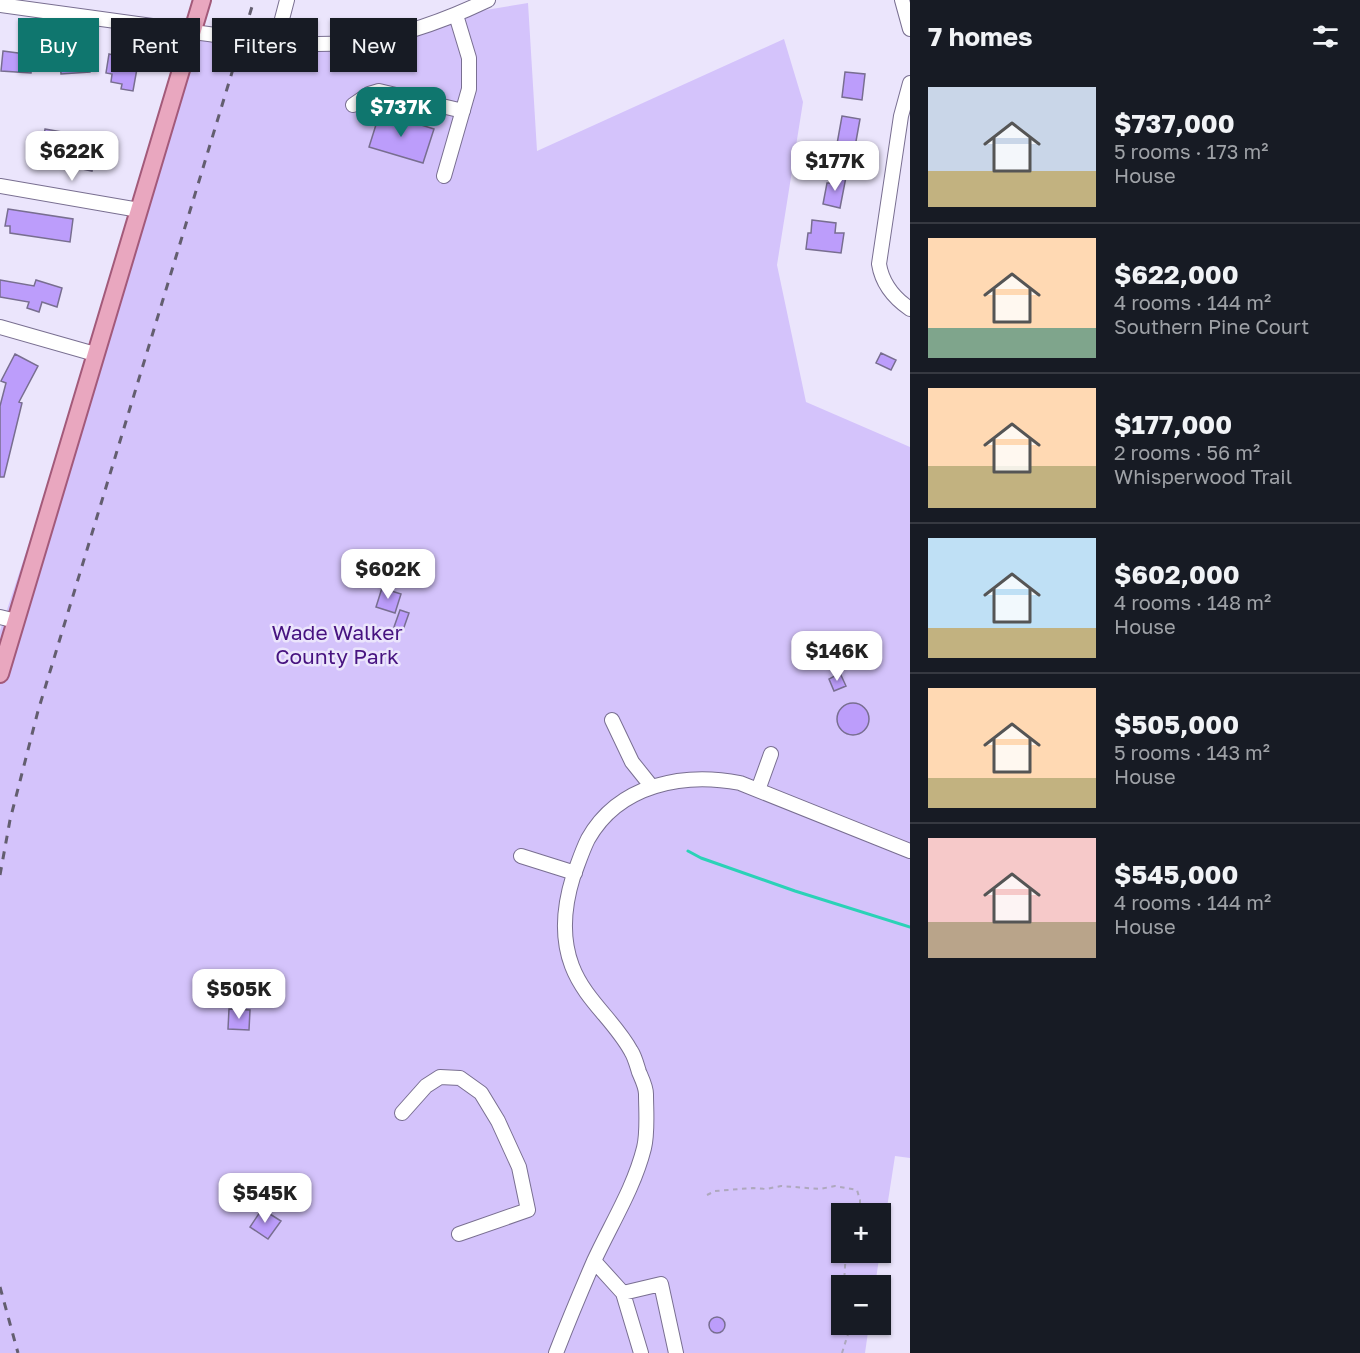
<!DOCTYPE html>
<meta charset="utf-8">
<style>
body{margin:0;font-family:"Golos Text",sans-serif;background:#242831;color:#f1f3f6;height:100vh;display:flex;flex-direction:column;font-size:22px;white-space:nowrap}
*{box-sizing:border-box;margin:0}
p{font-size:20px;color:#9ea1a6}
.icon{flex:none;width:33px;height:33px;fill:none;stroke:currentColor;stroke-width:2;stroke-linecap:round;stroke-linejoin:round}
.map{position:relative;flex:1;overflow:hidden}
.drawer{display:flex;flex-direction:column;background:#171b24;width:450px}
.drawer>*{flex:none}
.hud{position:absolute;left:18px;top:18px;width:570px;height:54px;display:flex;gap:12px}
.controls{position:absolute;left:831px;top:1203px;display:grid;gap:12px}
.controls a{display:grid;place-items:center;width:60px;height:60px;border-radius:0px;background:#171b24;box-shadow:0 2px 4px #0004;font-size:30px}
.price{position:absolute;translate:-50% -51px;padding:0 14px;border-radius:12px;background:#fff;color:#222;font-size:20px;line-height:39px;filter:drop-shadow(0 2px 3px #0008)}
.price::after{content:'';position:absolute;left:50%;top:36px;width:18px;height:14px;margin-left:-9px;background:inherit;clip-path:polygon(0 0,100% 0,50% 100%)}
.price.on{background:#0f766e;color:#fff}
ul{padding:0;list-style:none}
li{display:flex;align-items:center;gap:18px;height:150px;padding:0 18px}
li+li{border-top:2px solid #363941}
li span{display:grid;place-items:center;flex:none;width:168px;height:120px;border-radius:0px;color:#555}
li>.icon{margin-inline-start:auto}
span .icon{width:72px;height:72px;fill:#fffc;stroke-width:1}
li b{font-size:26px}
h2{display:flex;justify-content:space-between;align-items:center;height:72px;padding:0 18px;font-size:26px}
.tag{padding:0 21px;border-radius:0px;background:#171b24;box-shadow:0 2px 4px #0004;font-size:21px;line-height:54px}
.tag.on{background:#0f766e;color:#fff}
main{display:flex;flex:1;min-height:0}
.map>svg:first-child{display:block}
.green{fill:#d4c3fb;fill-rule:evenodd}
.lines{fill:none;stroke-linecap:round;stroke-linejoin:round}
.stream{stroke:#2bd2b7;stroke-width:3}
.building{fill:#bc9dfb;stroke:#786e90;stroke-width:1.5}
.minor-casing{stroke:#796f91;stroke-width:16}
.major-casing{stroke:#a35a7a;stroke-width:20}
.path{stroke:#aea8bd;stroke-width:2;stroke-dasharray:4.5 4.5;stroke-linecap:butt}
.minor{stroke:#fff;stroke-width:14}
.major{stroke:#e9a7bf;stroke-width:16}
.rail{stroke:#635e6f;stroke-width:3;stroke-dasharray:8 8;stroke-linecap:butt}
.labels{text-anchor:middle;stroke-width:5;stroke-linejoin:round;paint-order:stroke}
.park-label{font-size:21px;fill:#471380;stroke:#ebe5fc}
</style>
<main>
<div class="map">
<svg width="910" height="1353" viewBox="0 0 910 1353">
<rect width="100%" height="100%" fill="#ebe5fc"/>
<!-- green -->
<path class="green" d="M528,3L537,151L784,39L803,102L777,265L806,402L910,447V1158L895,1156L875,1285L842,1286V1324L869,1325L865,1353H0V631L170,116L193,29L293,42ZM842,1214H880V1252H842Z"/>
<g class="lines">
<!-- stream -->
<path class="stream" d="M688,851L701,858L795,891L910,927"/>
</g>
<!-- building -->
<path class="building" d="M3,51L33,55L31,73L1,71Z
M89,53L90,72L61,74L60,59L70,58V54Z
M109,54L127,58V61L138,63L133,91L121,89L122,84L111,82L112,74L106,73Z
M845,72L865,74L862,100L842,97Z
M380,112L434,129L423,163L369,147Z
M842,116L860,119L853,158L835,155Z
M45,129L74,134L73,139L103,145L100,166L93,165L92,171L77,168L80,154L35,146L37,134L44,136Z
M832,175L846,177L840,208L823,204L827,183H831Z
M8,209L73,219L70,242L10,233V226H5Z
M812,220L836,223L835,233H844L841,253L806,249L808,233H811Z
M0,280L34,286L36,280L62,288L57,307L42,302L39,312L27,308L29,302L0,297Z
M881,353L896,360L891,370L876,363Z
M15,354L38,366L19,402L22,403L4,477H0V406L6,383L1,381Z
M382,588L401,594L395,613L376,607Z
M400,610L409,613L403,630L394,627Z
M840,673L846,686L834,691L829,679Z
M837 719a16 16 0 1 1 32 0a16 16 0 1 1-32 0Z
M229,1009L250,1010L249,1030L228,1029Z
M262,1209L281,1221L268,1239L250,1227Z
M709 1325a8 8 0 1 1 16 0a8 8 0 1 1-16 0Z"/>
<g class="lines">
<!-- minor casing -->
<g class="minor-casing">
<path id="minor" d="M902,0L910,29
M0,5C60,13 121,22 181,30C235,38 290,47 345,43C392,40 446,20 488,0
M276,42L287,0
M910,83L901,116L879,264C882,283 894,298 910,309
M353,105L369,94L379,91L463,111
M444,176L469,89V58L456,15
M0,186L139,210
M0,327L95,354
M0,617L16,621
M612,720L632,762L652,787
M758,790L771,754
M521,856L575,873
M402,1113L426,1086L440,1077L460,1078L481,1093L498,1121L519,1167L528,1210L459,1234
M594,1261L623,1293L641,1353
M623,1293L661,1284L676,1353
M556,1353C568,1322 581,1291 594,1261C611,1224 634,1188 644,1148C648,1132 646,1111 646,1094C646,1087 642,1079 639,1072C637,1066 635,1057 631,1051C614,1020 585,1000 572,966C561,937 564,906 573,877C578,864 582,851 588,839C619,784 684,772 740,783L910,851"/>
</g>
<!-- major casing -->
<g class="major-casing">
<path id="major" d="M0,674L202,0"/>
</g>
<!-- path -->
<path class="path" d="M707,1195L715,1191L753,1188L766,1189L781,1186L820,1189L835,1186L857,1190L860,1200V1214
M846,1286L844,1282L846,1252
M842,1353L848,1334V1324"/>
<!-- minor -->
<use href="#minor" class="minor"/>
<!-- major -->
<use href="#major" class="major"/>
<!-- rail -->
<path class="rail" d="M0,875L10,820L38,711L254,0
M0,1287L18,1353"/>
</g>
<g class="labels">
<!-- park labels -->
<g class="park-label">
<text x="337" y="640">Wade Walker<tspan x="337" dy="24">County Park</tspan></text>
</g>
</g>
</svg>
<div class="controls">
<a>+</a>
<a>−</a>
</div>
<b class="price on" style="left:401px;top:138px">$737K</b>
<b class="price" style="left:72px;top:182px">$622K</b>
<b class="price" style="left:835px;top:192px">$177K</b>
<b class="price" style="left:388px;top:600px">$602K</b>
<b class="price" style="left:837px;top:682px">$146K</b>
<b class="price" style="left:239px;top:1020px">$505K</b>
<b class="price" style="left:265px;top:1224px">$545K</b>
<div class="hud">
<a class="tag on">Buy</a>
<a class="tag">Rent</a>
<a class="tag">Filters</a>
<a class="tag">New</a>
</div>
</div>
<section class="drawer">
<h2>7 homes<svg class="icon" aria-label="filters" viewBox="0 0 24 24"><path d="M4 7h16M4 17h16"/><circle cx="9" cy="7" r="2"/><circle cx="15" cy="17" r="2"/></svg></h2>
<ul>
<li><span style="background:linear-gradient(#c9d6e8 70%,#c2b280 0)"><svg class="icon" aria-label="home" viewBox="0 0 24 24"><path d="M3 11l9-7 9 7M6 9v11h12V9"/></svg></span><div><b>$737,000</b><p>5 rooms · 173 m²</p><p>House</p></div></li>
<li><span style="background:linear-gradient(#ffd9b3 75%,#7fa58c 0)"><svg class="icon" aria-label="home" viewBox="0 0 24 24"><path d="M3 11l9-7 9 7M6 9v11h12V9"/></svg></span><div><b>$622,000</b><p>4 rooms · 144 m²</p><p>Southern Pine Court</p></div></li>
<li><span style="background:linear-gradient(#ffd9b3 65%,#c2b280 0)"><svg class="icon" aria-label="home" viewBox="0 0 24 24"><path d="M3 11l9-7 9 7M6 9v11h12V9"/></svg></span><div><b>$177,000</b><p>2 rooms · 56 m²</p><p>Whisperwood Trail</p></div></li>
<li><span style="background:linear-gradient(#bfe0f5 75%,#c2b280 0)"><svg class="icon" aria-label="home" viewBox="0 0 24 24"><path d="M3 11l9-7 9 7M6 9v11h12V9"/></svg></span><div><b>$602,000</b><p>4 rooms · 148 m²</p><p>House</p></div></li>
<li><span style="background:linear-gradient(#ffd9b3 75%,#c2b280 0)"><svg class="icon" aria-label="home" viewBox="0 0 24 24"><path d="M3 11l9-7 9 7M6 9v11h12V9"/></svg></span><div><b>$505,000</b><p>5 rooms · 143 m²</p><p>House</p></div></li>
<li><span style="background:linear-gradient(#f6c9c9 70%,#b9a48a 0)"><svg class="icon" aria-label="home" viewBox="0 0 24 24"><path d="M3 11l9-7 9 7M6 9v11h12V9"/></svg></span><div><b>$545,000</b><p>4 rooms · 144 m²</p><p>House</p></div></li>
</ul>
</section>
</main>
